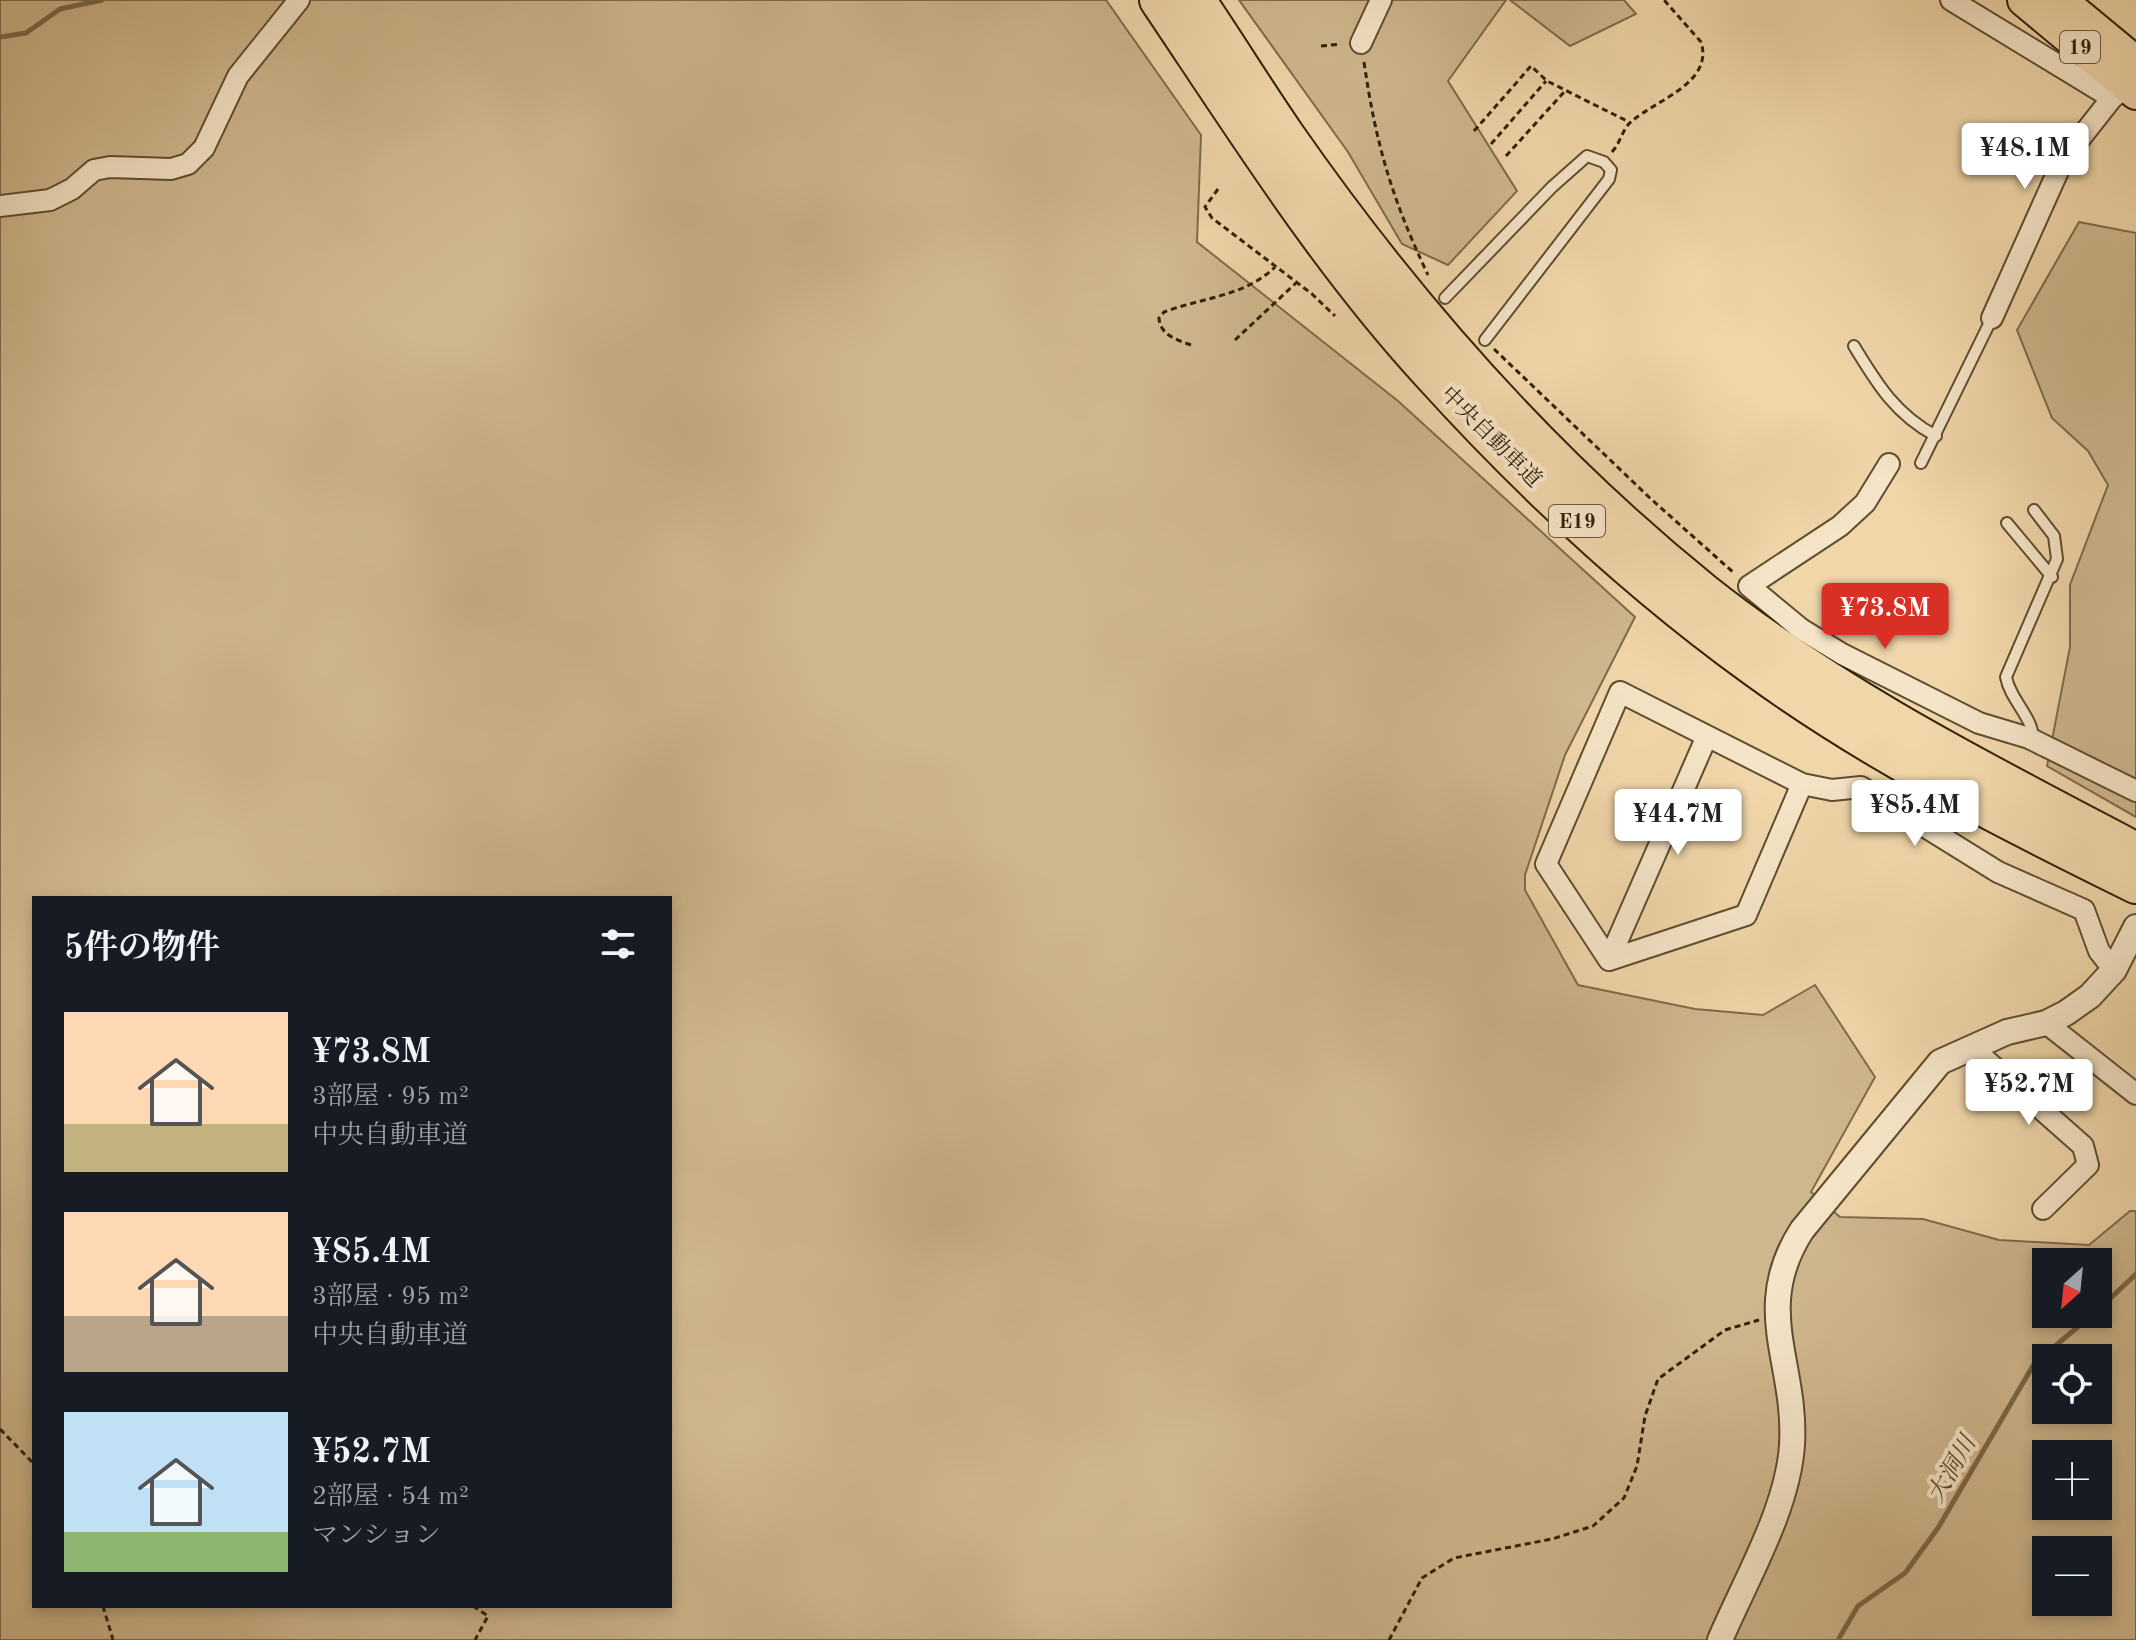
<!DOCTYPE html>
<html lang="ja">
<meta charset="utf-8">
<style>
body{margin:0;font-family:"Old Standard TT","Noto Serif JP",serif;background:#20242c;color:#f1f3f6;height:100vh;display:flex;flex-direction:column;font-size:30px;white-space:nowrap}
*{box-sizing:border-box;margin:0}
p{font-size:26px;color:#9ea1a6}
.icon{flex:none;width:44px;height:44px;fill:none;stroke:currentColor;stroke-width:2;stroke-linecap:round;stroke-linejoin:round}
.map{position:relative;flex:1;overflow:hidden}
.side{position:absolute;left:32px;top:896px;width:640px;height:712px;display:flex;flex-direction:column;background:#171b24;border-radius:0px;box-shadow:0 4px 12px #0003}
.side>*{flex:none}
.needle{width:52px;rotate:207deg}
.tools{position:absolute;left:2032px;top:1248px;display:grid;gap:16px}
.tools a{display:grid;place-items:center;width:80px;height:80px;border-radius:0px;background:#171b24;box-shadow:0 4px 12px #0003;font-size:40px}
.price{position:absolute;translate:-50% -68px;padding:0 18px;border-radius:8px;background:#fff;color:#222;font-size:26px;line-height:52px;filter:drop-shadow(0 2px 4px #0008)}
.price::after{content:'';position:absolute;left:50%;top:48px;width:24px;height:18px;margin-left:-12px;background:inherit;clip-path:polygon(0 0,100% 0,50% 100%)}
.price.selected{background:#d93025;color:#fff}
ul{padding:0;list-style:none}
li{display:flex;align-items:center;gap:24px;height:200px;padding:0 32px}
li span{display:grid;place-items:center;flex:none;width:224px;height:160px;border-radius:0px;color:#555}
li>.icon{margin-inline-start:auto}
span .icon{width:96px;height:96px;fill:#fffc;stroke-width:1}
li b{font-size:34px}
h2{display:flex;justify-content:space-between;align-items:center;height:96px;padding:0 32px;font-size:34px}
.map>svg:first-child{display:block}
.green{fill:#cfb78d;stroke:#7f6b4a;stroke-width:2;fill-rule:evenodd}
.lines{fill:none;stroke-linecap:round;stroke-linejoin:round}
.stream{stroke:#7b6847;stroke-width:5}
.service-casing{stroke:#5f4d30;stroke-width:14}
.minor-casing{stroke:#5f4d30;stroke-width:24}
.tertiary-casing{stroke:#5f4d30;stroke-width:28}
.trunk-casing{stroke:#2f1f07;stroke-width:36}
.motorway-casing{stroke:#2f1f07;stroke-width:40}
.path{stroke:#2f1f07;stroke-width:3;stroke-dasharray:6 4;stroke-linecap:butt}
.service{stroke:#f5e4c7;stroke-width:10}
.minor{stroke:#f5e4c7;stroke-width:20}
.tertiary{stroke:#f5e4c7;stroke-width:24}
.trunk{stroke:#f0d6a9;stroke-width:32}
.motorway{stroke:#f0d6a9;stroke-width:36}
.labels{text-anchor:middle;stroke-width:8;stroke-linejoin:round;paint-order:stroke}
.shield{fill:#f5e4c7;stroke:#6a5a41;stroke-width:2}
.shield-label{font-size:20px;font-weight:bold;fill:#2f1f07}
.street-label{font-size:22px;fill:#2f1f07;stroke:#f5e4c7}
.water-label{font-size:24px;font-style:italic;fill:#5b492c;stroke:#f5e4c7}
</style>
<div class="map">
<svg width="2136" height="1640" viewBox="0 0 2136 1640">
<rect width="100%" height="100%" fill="#f0d6a9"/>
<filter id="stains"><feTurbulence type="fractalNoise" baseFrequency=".0025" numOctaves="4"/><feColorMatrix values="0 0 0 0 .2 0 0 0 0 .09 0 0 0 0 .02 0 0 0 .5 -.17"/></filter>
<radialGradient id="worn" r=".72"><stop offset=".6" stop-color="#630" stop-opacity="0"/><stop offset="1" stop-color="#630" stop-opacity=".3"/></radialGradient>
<!-- green -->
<path class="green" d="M0,0H1106L1201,135L1197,242L1398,401L1635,617L1565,755L1525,875V890L1578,985L1695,1009L1763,1015L1815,985L1875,1077L1811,1192L1840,1217L1923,1219L1999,1240L2089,1245L2130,1211H2136V1640H0ZM34,898H670V1606H34ZM2046,1262H2098V1314H2046ZM2046,1358H2098V1410H2046ZM2046,1454H2098V1506H2046ZM2046,1550H2098V1602H2046Z
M1239,0H1506L1448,81L1517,191L1448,265L1402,244L1348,152Z
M1510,0H1624L1636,14L1570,46Z
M2079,222L2136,233V817L2047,766L2070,647V585L2108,485L2088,451L2052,418L2017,330Z"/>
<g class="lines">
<!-- stream -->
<path class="stream" d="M0,37L26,33L60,9L102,0
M2098,1310L2136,1274
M1838,1640L1858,1606L1905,1573L1938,1528L2034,1364L2093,1314"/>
<!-- service casing -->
<g class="service-casing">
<path id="service" d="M1445,298L1552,187L1587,156L1604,162L1611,170L1609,179L1485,340
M1854,346C1877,384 1896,415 1936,436
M1921,463L1992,318
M2007,523L2052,577
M2033,740C2034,718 2010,700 2006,677L2057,559L2054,536L2034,510"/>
</g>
<!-- minor casing -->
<g class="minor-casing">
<path id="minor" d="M1951,0L2112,98L2121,91
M1361,43L1381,0
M0,206L50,200L72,189L94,170L110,167L171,169L188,164L204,148L238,76L299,0
M1992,318L2063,160L2112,98
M1889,464L1865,503L1840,526L1749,586L1801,629L1842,654L1979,723L2029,738L2136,791
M1802,784L1620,692L1546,864L1609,960L1746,915L1802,784L1832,790L1861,787L1998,872L2084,910L2099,951L2114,970
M1609,960L1707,736
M2046,1023L2136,1094
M1971,1047L2083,1146L2088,1165L2043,1209"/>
</g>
<!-- tertiary casing -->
<g class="tertiary-casing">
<path id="tertiary" d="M1720,1640C1745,1581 1788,1509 1792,1445C1797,1363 1751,1309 1802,1230L1940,1062L2007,1032L2046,1023L2066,1013L2090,996L2114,970L2136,927"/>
</g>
<!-- trunk casing -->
<g class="trunk-casing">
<path id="trunk" d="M2024,0L2136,93
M2060,0L2136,63"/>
</g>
<!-- motorway casing -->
<g class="motorway-casing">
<path id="motorway" d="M1158,0C1244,128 1327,261 1432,375C1530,483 1638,584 1756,669C1874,755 2006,821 2136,885
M1197,0C1227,44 1255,90 1286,135C1403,303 1544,463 1704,592C1836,697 1988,773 2136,851"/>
</g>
<!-- path -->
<path class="path" d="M1321,46L1341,44
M1364,62C1376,145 1392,199 1428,275
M1474,131L1531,66L1547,81L1629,122
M1491,144L1546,81
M1612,152C1621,142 1622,129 1632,121C1656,100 1714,83 1701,42L1664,0
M1506,156L1565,91
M1218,189L1205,207L1212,218L1312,294L1335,316
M1235,340L1296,283
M1191,345C1177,340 1160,335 1159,318L1164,312C1201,298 1246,296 1275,267
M1494,349L1651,499L1734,573
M0,1429L34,1464
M103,1606L113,1640
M473,1606L488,1616L475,1640
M1389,1640L1422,1578L1454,1558L1552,1539L1593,1526L1624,1498L1637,1466L1645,1416L1658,1379L1725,1330L1759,1320"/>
<!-- service -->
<use href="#service" class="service"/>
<!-- minor -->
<use href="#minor" class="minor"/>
<!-- tertiary -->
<use href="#tertiary" class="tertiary"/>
<!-- trunk -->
<use href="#trunk" class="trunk"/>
<!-- motorway -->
<use href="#motorway" class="motorway"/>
</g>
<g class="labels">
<!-- shield labels -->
<g class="shield">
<rect x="2060" y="31" width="40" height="32" rx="6"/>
<rect x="1549" y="505" width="56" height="32" rx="6"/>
</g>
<g class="shield-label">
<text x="2080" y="54">19</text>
<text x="1577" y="528">E19</text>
</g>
<!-- street labels -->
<g class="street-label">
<text transform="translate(1492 436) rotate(45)" y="8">中央自動車道</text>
</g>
<!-- water labels -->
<g class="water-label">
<text transform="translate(1951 1469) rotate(-60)" y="8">大洞川</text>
</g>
</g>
<rect width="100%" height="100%" filter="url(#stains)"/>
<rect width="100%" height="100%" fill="url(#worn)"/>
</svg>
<div class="tools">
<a><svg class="needle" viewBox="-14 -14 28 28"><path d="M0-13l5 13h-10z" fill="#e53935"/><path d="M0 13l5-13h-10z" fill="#9ea1a6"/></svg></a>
<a><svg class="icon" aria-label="locate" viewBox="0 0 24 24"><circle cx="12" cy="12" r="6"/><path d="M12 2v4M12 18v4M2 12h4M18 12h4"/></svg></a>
<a>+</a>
<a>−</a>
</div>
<b class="price" style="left:2025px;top:191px">¥48.1M</b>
<b class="price selected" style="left:1885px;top:651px">¥73.8M</b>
<b class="price" style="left:1915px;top:848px">¥85.4M</b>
<b class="price" style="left:1678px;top:857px">¥44.7M</b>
<b class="price" style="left:2029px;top:1127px">¥52.7M</b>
<section class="side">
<h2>5件の物件<svg class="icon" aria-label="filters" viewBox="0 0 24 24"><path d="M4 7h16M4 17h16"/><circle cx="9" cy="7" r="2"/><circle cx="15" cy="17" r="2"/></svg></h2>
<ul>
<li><span style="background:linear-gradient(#ffd9b3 70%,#c2b280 0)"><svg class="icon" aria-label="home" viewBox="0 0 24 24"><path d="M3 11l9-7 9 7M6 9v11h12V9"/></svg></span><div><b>¥73.8M</b><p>3部屋 · 95 m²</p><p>中央自動車道</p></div></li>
<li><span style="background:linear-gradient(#ffd9b3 65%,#b9a48a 0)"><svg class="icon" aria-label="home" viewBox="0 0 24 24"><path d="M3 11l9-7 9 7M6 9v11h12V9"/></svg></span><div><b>¥85.4M</b><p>3部屋 · 95 m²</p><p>中央自動車道</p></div></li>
<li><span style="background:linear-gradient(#bfe0f5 75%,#8fb573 0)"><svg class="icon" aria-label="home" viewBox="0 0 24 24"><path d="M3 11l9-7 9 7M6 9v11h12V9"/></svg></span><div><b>¥52.7M</b><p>2部屋 · 54 m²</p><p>マンション</p></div></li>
</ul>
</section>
</div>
